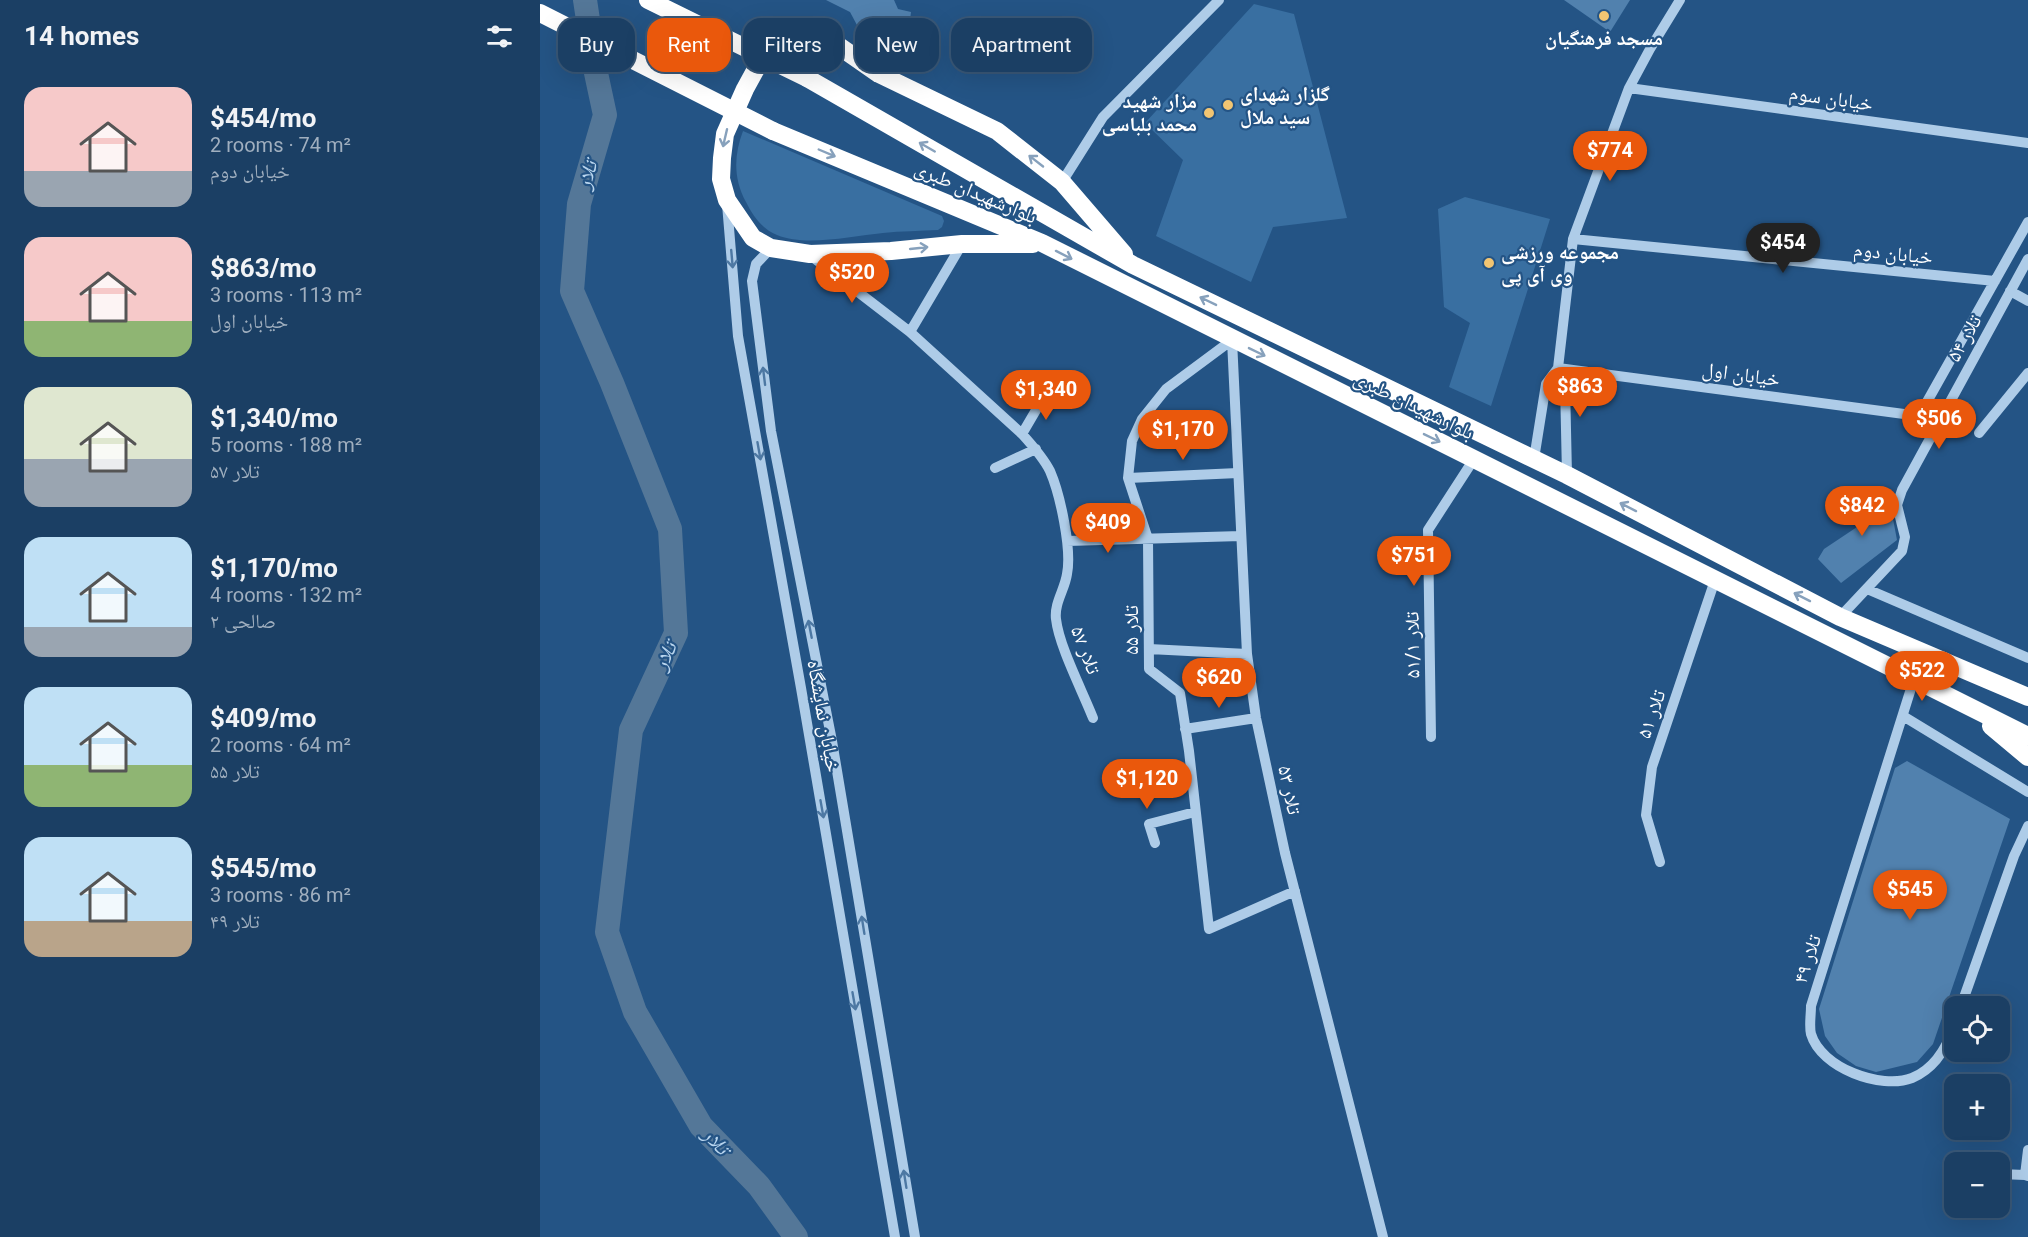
<!DOCTYPE html>
<meta charset="utf-8">
<style>
body{margin:0;font-family:Roboto,"Noto Naskh Arabic",sans-serif;background:#24466a;color:#f1f3f6;height:100vh;display:flex;flex-direction:column;font-size:22px;white-space:nowrap}
*{box-sizing:border-box;margin:0}
p{font-size:20px;color:#a0afbf}
.icon{flex:none;width:33px;height:33px;fill:none;stroke:currentColor;stroke-width:2;stroke-linecap:round;stroke-linejoin:round}
.map{position:relative;flex:1;overflow:hidden}
.side{display:flex;flex-direction:column;background:#1b3f64;width:540px}
.side>*{flex:none}
.banner{position:absolute;left:18px;top:18px;width:570px;height:54px;display:flex;gap:12px}
.tools{position:absolute;left:1404px;top:996px;display:grid;gap:12px}
.tools a{display:grid;place-items:center;width:66px;height:66px;border-radius:12px;background:#1b3f64;box-shadow:0 6px 24px #0002,0 0 0 2px #395878;font-size:30px}
.price{position:absolute;translate:-50% -51px;padding:0 14px;border-radius:21px;background:#ea580c;color:#fff;font-size:20px;line-height:39px;filter:drop-shadow(0 2px 3px #0008)}
.price::after{content:'';position:absolute;left:50%;top:36px;width:18px;height:14px;margin-left:-9px;background:inherit;clip-path:polygon(0 0,100% 0,50% 100%)}
.price.current{background:#222;color:#fff}
ul{padding:0;list-style:none}
li{display:flex;align-items:center;gap:18px;height:150px;padding:0 24px}
li span{display:grid;place-items:center;flex:none;width:168px;height:120px;border-radius:18px;color:#555}
li>.icon{margin-inline-start:auto}
span .icon{width:72px;height:72px;fill:#fffc;stroke-width:1}
li b{font-size:26px}
h2{display:flex;justify-content:space-between;align-items:center;height:72px;padding:0 24px;font-size:26px}
.tag{padding:0 21px;border-radius:18px;background:#1b3f64;box-shadow:0 6px 24px #0002,0 0 0 2px #395878;font-size:21px;line-height:54px}
.tag.current{background:#ea580c;color:#fff}
main{display:flex;flex:1;min-height:0}
.map>svg:first-child{display:block}
.green{fill:#396fa1}
.lines{fill:none;stroke-linecap:round;stroke-linejoin:round}
.river{stroke:#547798;stroke-width:24}
.building{fill:#5181ae}
.minor{stroke:#aecce8;stroke-width:10}
.highway{stroke:#fff;stroke-width:18}
.highway-bridge{stroke:#fff;stroke-width:18}
.oneway{stroke:#87a1bc}
.oneway2{stroke:#4d78a3}
.poi-dot{fill:#f2c572;stroke:#245485;stroke-width:2}
.labels{text-anchor:middle;stroke-width:4.5;stroke-linejoin:round;paint-order:stroke}
.poi-label{font-size:20px;font-weight:bold;fill:#fff;stroke:#245485;text-anchor:start}
.street-label{font-size:20px;fill:#fff;stroke:#245485}
.water-label{font-size:21px;font-style:italic;fill:#bad6ef;stroke:#245485}
</style>
<main>
<section class="side">
<h2>14 homes<svg class="icon" aria-label="filters" viewBox="0 0 24 24"><path d="M4 7h16M4 17h16"/><circle cx="9" cy="7" r="2"/><circle cx="15" cy="17" r="2"/></svg></h2>
<ul>
<li><span style="background:linear-gradient(#f6c9c9 70%,#9aa5b1 0)"><svg class="icon" aria-label="home" viewBox="0 0 24 24"><path d="M3 11l9-7 9 7M6 9v11h12V9"/></svg></span><div><b>$454/mo</b><p>2 rooms · 74 m²</p><p>خیابان دوم</p></div></li>
<li><span style="background:linear-gradient(#f6c9c9 70%,#8fb573 0)"><svg class="icon" aria-label="home" viewBox="0 0 24 24"><path d="M3 11l9-7 9 7M6 9v11h12V9"/></svg></span><div><b>$863/mo</b><p>3 rooms · 113 m²</p><p>خیابان اول</p></div></li>
<li><span style="background:linear-gradient(#dfe7d0 60%,#9aa5b1 0)"><svg class="icon" aria-label="home" viewBox="0 0 24 24"><path d="M3 11l9-7 9 7M6 9v11h12V9"/></svg></span><div><b>$1,340/mo</b><p>5 rooms · 188 m²</p><p>تلار ۵۷</p></div></li>
<li><span style="background:linear-gradient(#bfe0f5 75%,#9aa5b1 0)"><svg class="icon" aria-label="home" viewBox="0 0 24 24"><path d="M3 11l9-7 9 7M6 9v11h12V9"/></svg></span><div><b>$1,170/mo</b><p>4 rooms · 132 m²</p><p>صالحی ۲</p></div></li>
<li><span style="background:linear-gradient(#bfe0f5 65%,#8fb573 0)"><svg class="icon" aria-label="home" viewBox="0 0 24 24"><path d="M3 11l9-7 9 7M6 9v11h12V9"/></svg></span><div><b>$409/mo</b><p>2 rooms · 64 m²</p><p>تلار ۵۵</p></div></li>
<li><span style="background:linear-gradient(#bfe0f5 70%,#b9a48a 0)"><svg class="icon" aria-label="home" viewBox="0 0 24 24"><path d="M3 11l9-7 9 7M6 9v11h12V9"/></svg></span><div><b>$545/mo</b><p>3 rooms · 86 m²</p><p>تلار ۴۹</p></div></li>
</ul>
</section>
<div class="map">
<svg width="1488" height="1237" viewBox="0 0 1488 1237">
<rect width="100%" height="100%" fill="#245485"/>
<!-- green -->
<path class="green" d="M714,4L754,14L807,218L733,227L711,282L616,236L643,160L605,123Z
M203,131L402,216L404,221L402,227L398,230C380,231 361,231 343,233C311,236 266,247 237,235C221,228 213,216 206,202C193,178 194,155 203,131Z
M925,197L1010,219L951,406L909,387L930,323L904,307L898,209Z"/>
<g class="lines">
<!-- river -->
<path class="river" d="M45,0L56,73L65,115L39,204L32,291L72,383L130,529L136,633L91,730L67,932L95,1012L161,1126L219,1186L256,1237"/>
</g>
<!-- building -->
<path class="building" d="M286,0H354L358,9L371,12L369,28L363,33L365,37L348,45L346,40L330,46L314,41L318,27L310,12Z
M1024,0H1090L1070,32Z
M1345,490L1350,503L1357,540L1301,583L1278,559L1284,549L1317,527L1308,505Z
M1367,761L1470,819L1393,1044L1377,1062L1336,1072L1316,1066L1297,1053L1285,1036L1279,1009L1355,768Z"/>
<g class="lines">
<!-- minor -->
<path class="minor" d="M1089,88L1488,143
M522,182L563,117L679,0
M187,204L198,336L261,688L355,1237
M1033,239L1455,281
M231,248L216,264L212,281L231,431L292,741L375,1237
M270,255L370,332L482,434C492,445 503,457 510,471C520,494 532,549 527,574C525,589 514,603 516,619C519,646 542,690 553,718
M1470,291L1488,301
M370,332L422,244
M692,340L707,654L716,718L745,853L843,1237
M692,340L626,389L602,419L592,441L588,478L608,539L609,669L640,693L649,751L669,929L755,891
M1018,368L1379,416L1488,222
M1439,433L1488,373
M482,434L506,393
M994,459L1006,384L1018,368
M455,468L496,449
M1027,475L1025,384L1018,368L1033,239L1089,88L1110,49L1140,0
M588,478L698,473
M527,541L701,536
M1327,589L1488,658
M1300,617L1362,551L1365,537L1357,505L1362,490L1488,259
M609,649L707,654
M1374,679L1271,1006C1271,1015 1269,1026 1271,1034C1281,1068 1341,1090 1372,1078C1394,1069 1407,1047 1414,1026
M1363,716L1488,792
M645,729L716,718
M891,737L888,530L934,459
M615,843L609,824L655,812
M1120,862L1106,815L1112,767L1175,580
M1421,1006L1474,856L1488,826
M1488,1150L1485,1175L1488,1176
M1460,1174L1485,1175"/>
<!-- highway -->
<path class="highway" d="M267,78L593,265L1027,475L1300,617L1488,697
M233,131L502,243L1488,736
M493,244H422L351,251L270,254L231,248L213,238L187,200L181,179L182,158L185,134L205,89L223,56L244,42L266,33L283,35L339,74L457,131L522,182L584,254
M1451,726L1488,757"/>
<!-- highway-bridge -->
<path class="highway-bridge" d="M108,0L267,78
M0,13L233,131"/>
</g>
<!-- one-way arrows -->
<defs><path id="oneway-shaft" d="M-6 0H5M1.5-3L5.5 0L1.5 3" fill="none" stroke-width="1.6" stroke-linecap="round" stroke-linejoin="round" transform="scale(1.5)"/></defs>
<g class="oneway">
<use href="#oneway-shaft" transform="translate(185 138) rotate(103)"/>
<use href="#oneway-shaft" transform="translate(387 147) rotate(-150)"/>
<use href="#oneway-shaft" transform="translate(287 153) rotate(23)"/>
<use href="#oneway-shaft" transform="translate(496 161) rotate(-142)"/>
<use href="#oneway-shaft" transform="translate(379 248) rotate(-6)"/>
<use href="#oneway-shaft" transform="translate(524 255) rotate(27)"/>
<use href="#oneway-shaft" transform="translate(668 301) rotate(-154)"/>
<use href="#oneway-shaft" transform="translate(717 352) rotate(26)"/>
<use href="#oneway-shaft" transform="translate(892 438) rotate(26)"/>
<use href="#oneway-shaft" transform="translate(1088 507) rotate(-153)"/>
<use href="#oneway-shaft" transform="translate(1262 597) rotate(-153)"/>
</g>
<g class="oneway2">
<use href="#oneway-shaft" transform="translate(192 259) rotate(85)"/>
<use href="#oneway-shaft" transform="translate(224 376) rotate(-97)"/>
<use href="#oneway-shaft" transform="translate(219 451) rotate(80)"/>
<use href="#oneway-shaft" transform="translate(270 629) rotate(-101)"/>
<use href="#oneway-shaft" transform="translate(282 809) rotate(80)"/>
<use href="#oneway-shaft" transform="translate(323 925) rotate(-99)"/>
<use href="#oneway-shaft" transform="translate(314 1001) rotate(80)"/>
<use href="#oneway-shaft" transform="translate(365 1179) rotate(-99)"/>
</g>
<!-- markers -->
<g class="poi-dot">
<circle cx="1064" cy="16" r="6"/>
<circle cx="688" cy="105" r="6"/>
<circle cx="669" cy="113" r="6"/>
<circle cx="949" cy="263" r="6"/>
</g>
<g class="labels">
<!-- poi labels -->
<g class="poi-label">
<text x="1064" y="45" text-anchor="middle">مسجد فرهنگیان</text>
<text x="700" y="101">گلزار شهدای<tspan x="700" dy="23">سید ملال</tspan></text>
<text x="657" y="108" text-anchor="end">مزار شهید<tspan x="657" dy="23">محمد بلباسی</tspan></text>
<text x="961" y="259">مجموعه ورزشی<tspan x="961" dy="23">وی آی پی</tspan></text>
</g>
<!-- street labels -->
<g class="street-label">
<text transform="translate(1291 98) rotate(8)" y="7">خیابان سوم</text>
<text transform="translate(436 192) rotate(23)" y="7">بلوارشهیدان طبری</text>
<text transform="translate(1353 253) rotate(6)" y="7">خیابان دوم</text>
<text transform="translate(1424 338) rotate(-61)" y="7">تلار ۵۴</text>
<text transform="translate(1201 374) rotate(8)" y="7">خیابان اول</text>
<text transform="translate(874 405) rotate(26)" y="7">بلوارشهیدان طبری</text>
<text transform="translate(591 630) rotate(-90)" y="7">تلار ۵۵</text>
<text transform="translate(872 645) rotate(-91)" y="7">تلار ۵۱/۱</text>
<text transform="translate(546 650) rotate(69)" y="7">تلار ۵۷</text>
<text transform="translate(1111 714) rotate(-71)" y="7">تلار ۵۱</text>
<text transform="translate(284 716) rotate(80)" y="7">خیابان نمایشگاه</text>
<text transform="translate(750 790) rotate(78)" y="7">تلار ۵۳</text>
<text transform="translate(1267 959) rotate(-72)" y="7">تلار ۴۹</text>
</g>
<!-- water labels -->
<g class="water-label">
<text transform="translate(47 175) rotate(-74)" y="7">تلار</text>
<text transform="translate(125 656) rotate(-65)" y="7">تلار</text>
<text transform="translate(176 1141) rotate(47)" y="7">تلار</text>
</g>
</g>
</svg>
<div class="tools">
<a><svg class="icon" aria-label="locate" viewBox="0 0 24 24"><circle cx="12" cy="12" r="6"/><path d="M12 2v4M12 18v4M2 12h4M18 12h4"/></svg></a>
<a>+</a>
<a>−</a>
</div>
<b class="price" style="left:1070px;top:182px">$774</b>
<b class="price current" style="left:1243px;top:274px">$454</b>
<b class="price" style="left:312px;top:304px">$520</b>
<b class="price" style="left:1040px;top:418px">$863</b>
<b class="price" style="left:506px;top:421px">$1,340</b>
<b class="price" style="left:1399px;top:450px">$506</b>
<b class="price" style="left:643px;top:461px">$1,170</b>
<b class="price" style="left:1322px;top:537px">$842</b>
<b class="price" style="left:568px;top:554px">$409</b>
<b class="price" style="left:874px;top:587px">$751</b>
<b class="price" style="left:1382px;top:702px">$522</b>
<b class="price" style="left:679px;top:709px">$620</b>
<b class="price" style="left:607px;top:810px">$1,120</b>
<b class="price" style="left:1370px;top:921px">$545</b>
<div class="banner">
<a class="tag">Buy</a>
<a class="tag current">Rent</a>
<a class="tag">Filters</a>
<a class="tag">New</a>
<a class="tag">Apartment</a>
</div>
</div>
</main>
